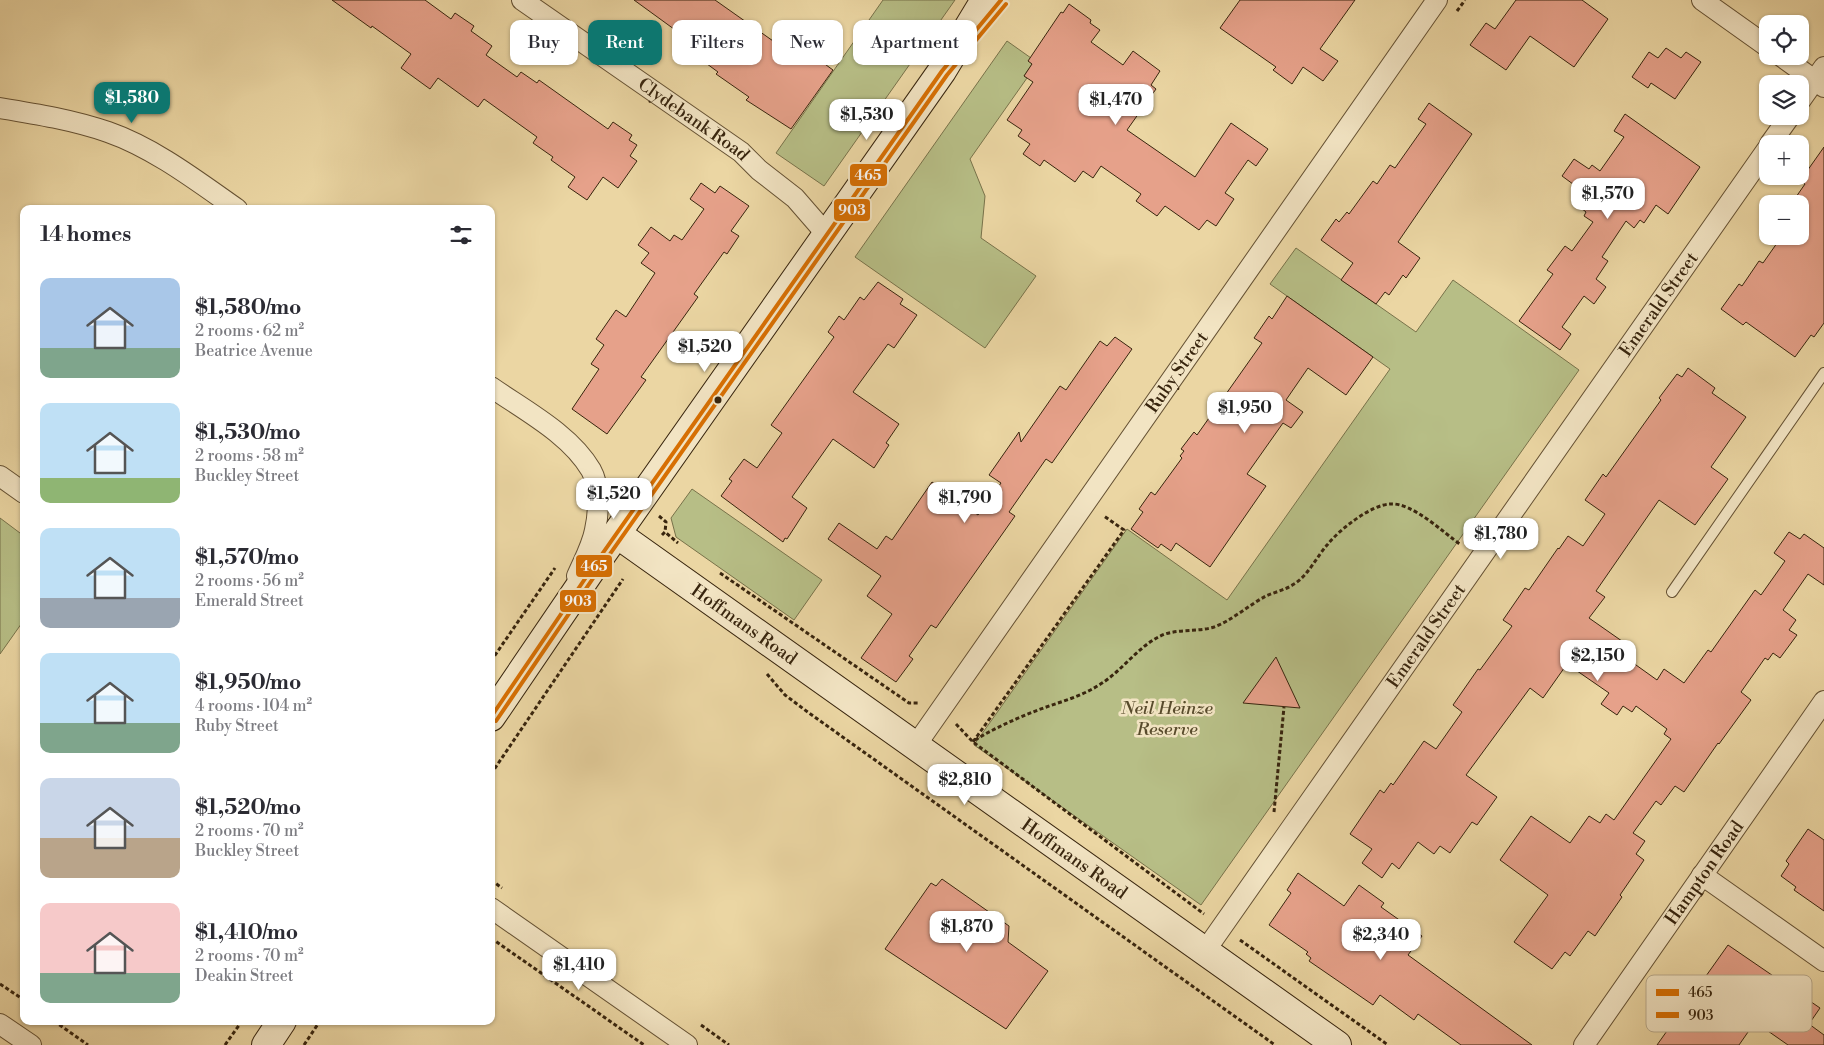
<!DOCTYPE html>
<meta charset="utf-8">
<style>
body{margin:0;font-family:"Libre Bodoni",serif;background:#f2f2f3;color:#2b2b33;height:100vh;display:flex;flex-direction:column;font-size:19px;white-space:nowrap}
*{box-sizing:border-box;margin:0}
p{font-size:16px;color:#7c7c81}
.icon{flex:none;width:28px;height:28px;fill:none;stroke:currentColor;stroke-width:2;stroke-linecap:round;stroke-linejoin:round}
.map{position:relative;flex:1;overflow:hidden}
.panel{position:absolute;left:20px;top:205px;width:475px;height:820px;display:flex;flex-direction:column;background:#fff;border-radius:10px;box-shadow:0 1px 4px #0004}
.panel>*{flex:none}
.top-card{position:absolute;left:510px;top:20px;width:475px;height:45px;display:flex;gap:10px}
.buttons{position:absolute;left:1759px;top:15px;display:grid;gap:10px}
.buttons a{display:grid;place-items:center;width:50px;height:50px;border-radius:10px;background:#fff;box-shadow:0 1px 4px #0004;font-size:25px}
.price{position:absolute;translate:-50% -42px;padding:0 11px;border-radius:10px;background:#fff;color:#222;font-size:16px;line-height:32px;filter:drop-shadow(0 1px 2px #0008)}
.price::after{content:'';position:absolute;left:50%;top:30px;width:15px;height:11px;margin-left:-8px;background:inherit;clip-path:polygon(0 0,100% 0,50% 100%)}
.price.on{background:#0f766e;color:#fff}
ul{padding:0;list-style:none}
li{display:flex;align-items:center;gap:15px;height:125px;padding:0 20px}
li span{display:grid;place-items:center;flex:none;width:140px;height:100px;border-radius:10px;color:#555}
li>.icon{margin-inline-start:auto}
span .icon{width:60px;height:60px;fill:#fffc;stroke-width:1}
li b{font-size:21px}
h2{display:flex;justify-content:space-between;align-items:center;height:60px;padding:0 20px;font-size:21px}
.pill{padding:0 18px;border-radius:10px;background:#fff;box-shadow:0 1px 4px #0004;font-size:18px;line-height:45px}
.pill.on{background:#0f766e;color:#fff}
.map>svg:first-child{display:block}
.green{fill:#b7be86;stroke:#78724a}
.building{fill:#e6a18a;stroke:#38250e}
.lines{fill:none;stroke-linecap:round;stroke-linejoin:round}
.lane-casing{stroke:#655133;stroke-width:12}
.street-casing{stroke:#655133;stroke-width:22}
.secondary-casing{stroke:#38250e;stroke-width:30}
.path{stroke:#38250e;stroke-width:3;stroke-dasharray:4 2.5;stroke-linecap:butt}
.lane{stroke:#f2e4c3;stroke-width:10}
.street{stroke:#f2e4c3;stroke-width:20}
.secondary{stroke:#f2e4c3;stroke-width:28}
.bus-1-casing{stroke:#f2e4c3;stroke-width:8}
.bus-2-casing{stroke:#f2e4c3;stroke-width:8}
.bus-1{stroke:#d76f03;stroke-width:4}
.bus-2{stroke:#d76f03;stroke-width:4}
.bus-dot{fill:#38250e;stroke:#f2e4c3;stroke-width:2}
.labels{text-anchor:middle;stroke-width:5;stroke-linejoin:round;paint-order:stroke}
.street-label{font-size:18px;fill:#38250e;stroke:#f2e4c3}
.park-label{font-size:18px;font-style:italic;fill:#584b2c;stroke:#f2e4c3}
.key{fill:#f2e4c3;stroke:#baab8d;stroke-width:1}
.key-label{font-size:14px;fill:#38250e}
.line-badge{stroke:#f2e4c3;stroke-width:2}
.badge-label{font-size:14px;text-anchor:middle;font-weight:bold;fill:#fff}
</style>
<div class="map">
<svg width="1824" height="1045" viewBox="0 0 1824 1045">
<rect width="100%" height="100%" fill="#ebd6a3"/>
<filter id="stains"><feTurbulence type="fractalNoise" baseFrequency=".004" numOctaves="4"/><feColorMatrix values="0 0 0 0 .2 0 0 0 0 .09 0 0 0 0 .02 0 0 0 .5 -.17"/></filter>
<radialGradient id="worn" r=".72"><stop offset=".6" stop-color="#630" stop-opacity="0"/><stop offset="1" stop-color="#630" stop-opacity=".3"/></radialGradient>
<!-- green -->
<path class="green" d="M883,0H955L824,186L776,153Z
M1007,41L1031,58L1029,61L1032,64L1024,76L1027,78L970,159L985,196L981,238L1036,276L985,348L855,257Z
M1296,248L1416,332L1453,280L1579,370L1201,905L974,745L1127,529L1227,600L1390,369L1270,284Z
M692,489L822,580L794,620L676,537L671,518Z
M0,518L24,536V620L0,654Z"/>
<!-- building -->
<path class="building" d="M332,0H425L451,19L455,13L474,26L471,31L492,46L486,55L517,77L521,72L537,83L539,80L608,129L613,122L632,135L629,140L637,145L630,156L637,161L618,188L603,177L587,200L568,187L575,177L551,160L553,157L533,143L537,137L484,99L478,107L438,78L430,89L401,68L411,54L372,26L371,28Z
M634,0H715L783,48L787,42L799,50L804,42L825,57L822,62L833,70L791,129L746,100L749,97L716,74L718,72L673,39L678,32Z
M1240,0H1355L1320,49L1338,61L1323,81L1303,67L1292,84L1273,70L1276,67L1220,28Z
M1516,0H1582L1608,19L1574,67L1530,36L1506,70L1470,45L1486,23L1495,29Z
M1069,4L1091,20L1090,23L1100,30L1091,42L1123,65L1133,51L1160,71L1151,85L1156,89L1127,130L1195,177L1231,123L1268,149L1256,166L1248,160L1225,193L1234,199L1216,226L1207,220L1199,230L1165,206L1157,216L1136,201L1141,194L1101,166L1093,178L1083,171L1075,182L1044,160L1040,166L1023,154L1030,144L1018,136L1022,130L1007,120L1033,82L1024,76L1032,64L1028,61L1061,12L1063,13Z
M1666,48L1681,58L1686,52L1701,62L1675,99L1651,83L1648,88L1632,77L1649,52L1658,58Z
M1429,103L1472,134L1398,242L1420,258L1406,278L1403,275L1389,295L1385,292L1376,304L1341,280L1353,263L1321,240L1336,219L1339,222L1347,212L1349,214L1373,181L1377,184L1390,165L1395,168L1426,124L1418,119Z
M1625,114L1700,167L1668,214L1656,205L1644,223L1640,220L1634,228L1626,221L1602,257L1608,261L1596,279L1606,287L1594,304L1584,296L1562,327L1571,334L1560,350L1519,321L1553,274L1547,270L1565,246L1572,251L1593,222L1584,216L1586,212L1576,204L1581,198L1573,192L1577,187L1562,176L1574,159L1589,169L1592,165L1600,171L1624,137L1614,131Z
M1824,147V323L1814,337L1811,335L1795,357L1746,322L1743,325L1721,309L1739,284L1742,286L1759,261L1763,263L1782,236H1800V211L1805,203L1796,197L1805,184L1800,181Z
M701,183L715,193L720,186L749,206L731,231L739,236L727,254L724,252L694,294L698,297L641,377L646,380L607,434L572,409L599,369L591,364L604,345L596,339L616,310L626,317L655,273L641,263L649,253L638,245L651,227L670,241L674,235L682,240L704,209L690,199Z
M878,282L903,299L900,304L917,315L894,348L888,344L853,392L899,424L886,443L889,445L874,468L833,439L792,497L807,508L787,539L785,538L783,542L721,496L732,481L729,479L744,459L757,468L782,433L771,425L834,337L828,332L839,316L844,320L860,297L864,300Z
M1287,296L1373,357L1346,395L1308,368L1286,400L1303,412L1291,428L1283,423L1247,474L1266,486L1210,567L1176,543L1171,551L1161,544L1158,548L1131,529L1143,512L1139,509L1151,492L1155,495L1182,458L1180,456L1184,451L1181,449L1194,432L1197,435L1262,343L1254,338L1269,316L1272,319Z
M1115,337L1132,349L1052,463L1046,459L1009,512L1015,516L936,628L931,625L909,656L913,659L896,682L861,658L892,614L867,596L881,576L828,539L839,523L877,549L886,536L892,540L932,482L978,515L1001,483L989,475L1019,432L1021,442L1060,386L1066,390L1100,341L1107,346Z
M1688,368L1715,388L1712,393L1746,417L1711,467L1728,479L1695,525L1659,500L1596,591L1605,597L1589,618L1629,646L1622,655L1657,680L1664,669L1684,683L1708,650L1711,652L1755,590L1761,595L1785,561L1774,553L1789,532L1800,539L1804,534L1824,548V585L1808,574L1783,610L1796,620L1789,630L1797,635L1780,658L1773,653L1768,660L1765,658L1741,692L1751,700L1719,744L1718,743L1684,792L1675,786L1661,805L1656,801L1633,833L1645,841L1636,854L1644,860L1620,895L1622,897L1595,936L1588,931L1570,956L1565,952L1552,969L1514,942L1548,895L1500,860L1531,816L1570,843L1589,816L1600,823L1606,814L1614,820L1671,739L1664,734L1667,729L1636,706L1632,712L1623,706L1617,715L1601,704L1609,693L1567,664L1543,698L1530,688L1466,775L1497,797L1477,825L1472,822L1450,853L1440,846L1434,854L1418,842L1399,869L1392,863L1382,878L1362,863L1372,849L1350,834L1380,790L1384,793L1391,783L1393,785L1424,741L1436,749L1462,712L1453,705L1478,669L1480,670L1512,626L1503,620L1525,588L1529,590L1558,548L1559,549L1568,536L1583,546L1605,514L1585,500L1603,474L1606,477L1661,400L1659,398L1677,374L1682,377Z
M1276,657L1300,708L1243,703Z
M1808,829L1824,840V911L1794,890L1796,887L1781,876L1789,864L1786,861Z
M1298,873L1344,906L1359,885L1384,903L1381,907L1422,936L1408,955L1532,1045H1461L1418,1014L1414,1020L1380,995L1373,1005L1309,961L1311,958L1306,954L1308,952L1269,925L1291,893L1287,890Z
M942,879L1009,926L1008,942L1048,971L1006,1029L885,949L931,883L936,886Z
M1728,945L1820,1008L1809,1024L1824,1035V1045H1788L1755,1022L1739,1045H1657Z"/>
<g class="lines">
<!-- lane casing -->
<g class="lane-casing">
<path id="lane" d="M1672,592L1824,373"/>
</g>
<!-- street casing -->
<g class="street-casing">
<g id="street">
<path id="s1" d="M522,0L741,152L759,170L795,198L828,236"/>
<path d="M1702,0L1768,47"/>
<path d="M1781,56L1824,87"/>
<path d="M1800,101L1824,67"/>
<path d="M0,108C37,114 73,120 108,132C154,148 197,181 237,209"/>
<path d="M1770,144L1790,116"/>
<path d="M491,387C524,410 570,434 591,470C600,486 599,512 595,530C592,546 583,562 577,576"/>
<path d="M0,476L24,493"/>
<path id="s2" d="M916,745L1437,0"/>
<path d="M1702,875L1824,961"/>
<path d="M491,908L687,1045"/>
<path id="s3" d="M1205,951L1768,148"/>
<path d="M0,1024L31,1045"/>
<path id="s4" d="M1584,1045L1824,701"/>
</g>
</g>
<!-- secondary casing -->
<g class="secondary-casing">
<g id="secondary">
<path id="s5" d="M617,534L1337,1045"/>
<path d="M491,717L593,567L942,71L985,0"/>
<path d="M266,1045L282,1021"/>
</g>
</g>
<!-- path -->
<path class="path" d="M1457,11L1465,0
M659,516L666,522L665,532
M662,535L665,532L678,543
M720,573L909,703H918
M491,661L555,568
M767,674L785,695L809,713L1275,1045
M956,724L973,742L1204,914
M975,740C993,729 1013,720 1033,712C1055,703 1079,698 1099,685C1123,671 1139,644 1165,634C1181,629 1198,632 1214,627C1231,621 1249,605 1266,596C1275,592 1285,590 1294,584C1308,576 1317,556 1328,544C1340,529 1371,505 1390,504C1412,502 1444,533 1461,545
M973,742L1124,530L1104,516
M491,774L623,579
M1274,812L1284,707
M491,880L502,888
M491,938L644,1045
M1240,940L1388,1045
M0,984L24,1000
M54,1021L88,1045
M701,1025L729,1045
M225,1045L242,1021
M304,1045L320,1021"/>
<!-- lane -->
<use href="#lane" class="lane"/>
<!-- street -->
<use href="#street" class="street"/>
<!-- secondary -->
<use href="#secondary" class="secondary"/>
<!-- bus-1 casing -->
<g class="bus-1-casing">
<path id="bus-1" d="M491,717L593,567L942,71L1001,0"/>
</g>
<!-- bus-2 casing -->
<g class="bus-2-casing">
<path id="bus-2" d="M496,721L598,571L947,75L1006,4"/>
</g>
<!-- bus-1 -->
<use href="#bus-1" class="bus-1"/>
<!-- bus-2 -->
<use href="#bus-2" class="bus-2"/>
</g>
<!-- markers -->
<circle class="bus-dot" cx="718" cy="400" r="4.5"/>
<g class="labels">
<!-- street labels -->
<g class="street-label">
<text dy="6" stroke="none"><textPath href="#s1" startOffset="209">Clydebank Road</textPath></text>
<text dy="6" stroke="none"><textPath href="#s3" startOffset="790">Emerald Street</textPath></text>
<text dy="6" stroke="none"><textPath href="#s2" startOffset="455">Ruby Street</textPath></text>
<text dy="6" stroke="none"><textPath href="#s5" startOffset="156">Hoffmans Road</textPath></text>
<text dy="6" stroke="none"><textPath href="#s3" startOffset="385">Emerald Street</textPath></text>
<text dy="6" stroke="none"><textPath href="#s5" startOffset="561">Hoffmans Road</textPath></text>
<text dy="6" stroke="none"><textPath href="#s4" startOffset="210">Hampton Road</textPath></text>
</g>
<!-- park labels -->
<g class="park-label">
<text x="1167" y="714">Neil Heinze<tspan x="1167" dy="21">Reserve</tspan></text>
</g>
</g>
<!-- legend -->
<rect x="1646" y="975" width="166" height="57" rx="8" class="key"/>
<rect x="1656" y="989" width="23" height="7" fill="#d76f03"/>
<rect x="1656" y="1012" width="23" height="6" fill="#d76f03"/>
<g class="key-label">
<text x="1688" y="997">465</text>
<text x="1688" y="1020">903</text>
</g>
<g class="line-badge">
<rect x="849" y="163" width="39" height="24" rx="5" fill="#d76f03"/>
<rect x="833" y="198" width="38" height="24" rx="5" fill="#d76f03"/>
<rect x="575" y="554" width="38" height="24" rx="5" fill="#d76f03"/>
<rect x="559" y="589" width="38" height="24" rx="5" fill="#d76f03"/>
</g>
<g class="badge-label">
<text x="868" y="180">465</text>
<text x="852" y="215">903</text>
<text x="594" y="571">465</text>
<text x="578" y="606">903</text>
</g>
<rect width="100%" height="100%" filter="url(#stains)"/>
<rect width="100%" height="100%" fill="url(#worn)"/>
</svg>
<div class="buttons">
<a><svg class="icon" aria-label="locate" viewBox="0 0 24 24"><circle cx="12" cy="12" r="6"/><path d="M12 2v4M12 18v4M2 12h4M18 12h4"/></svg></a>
<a><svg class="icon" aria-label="layers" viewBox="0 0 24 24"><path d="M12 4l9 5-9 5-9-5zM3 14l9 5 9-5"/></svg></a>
<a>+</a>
<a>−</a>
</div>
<b class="price on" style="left:132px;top:124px">$1,580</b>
<b class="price" style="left:1116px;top:126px">$1,470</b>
<b class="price" style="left:867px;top:141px">$1,530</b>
<b class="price" style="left:1608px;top:220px">$1,570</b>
<b class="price" style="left:705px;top:373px">$1,520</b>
<b class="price" style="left:1245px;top:434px">$1,950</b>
<b class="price" style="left:614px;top:520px">$1,520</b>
<b class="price" style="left:965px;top:524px">$1,790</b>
<b class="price" style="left:1501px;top:560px">$1,780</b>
<b class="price" style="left:1598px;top:682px">$2,150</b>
<b class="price" style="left:965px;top:806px">$2,810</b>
<b class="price" style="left:967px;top:953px">$1,870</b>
<b class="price" style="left:1381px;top:961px">$2,340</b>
<b class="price" style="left:579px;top:991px">$1,410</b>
<div class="top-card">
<a class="pill">Buy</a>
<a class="pill on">Rent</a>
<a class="pill">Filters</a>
<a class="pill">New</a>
<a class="pill">Apartment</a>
</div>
<section class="panel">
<h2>14 homes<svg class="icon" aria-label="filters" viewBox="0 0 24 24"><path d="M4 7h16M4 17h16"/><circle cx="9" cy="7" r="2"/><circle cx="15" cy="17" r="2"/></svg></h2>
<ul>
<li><span style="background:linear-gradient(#a9c7e8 70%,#7fa58c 0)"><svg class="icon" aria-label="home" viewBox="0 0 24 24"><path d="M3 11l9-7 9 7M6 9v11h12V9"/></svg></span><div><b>$1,580/mo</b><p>2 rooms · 62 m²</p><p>Beatrice Avenue</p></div></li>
<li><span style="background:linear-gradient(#bfe0f5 75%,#8fb573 0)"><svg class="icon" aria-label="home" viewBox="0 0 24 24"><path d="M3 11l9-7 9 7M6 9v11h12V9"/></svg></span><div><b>$1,530/mo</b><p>2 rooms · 58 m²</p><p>Buckley Street</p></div></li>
<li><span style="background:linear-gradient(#bfe0f5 70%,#9aa5b1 0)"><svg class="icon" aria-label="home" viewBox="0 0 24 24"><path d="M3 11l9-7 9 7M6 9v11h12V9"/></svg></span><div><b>$1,570/mo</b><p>2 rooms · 56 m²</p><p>Emerald Street</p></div></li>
<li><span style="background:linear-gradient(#bfe0f5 70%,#7fa58c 0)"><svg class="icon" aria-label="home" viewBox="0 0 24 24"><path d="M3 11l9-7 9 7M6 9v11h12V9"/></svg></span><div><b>$1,950/mo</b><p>4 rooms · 104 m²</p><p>Ruby Street</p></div></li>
<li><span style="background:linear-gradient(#c9d6e8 60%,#b9a48a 0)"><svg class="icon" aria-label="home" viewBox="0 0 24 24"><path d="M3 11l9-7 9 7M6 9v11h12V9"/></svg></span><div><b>$1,520/mo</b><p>2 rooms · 70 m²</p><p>Buckley Street</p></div></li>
<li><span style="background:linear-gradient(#f6c9c9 70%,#7fa58c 0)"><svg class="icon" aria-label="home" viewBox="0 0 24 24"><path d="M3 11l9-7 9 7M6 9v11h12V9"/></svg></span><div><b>$1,410/mo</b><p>2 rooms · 70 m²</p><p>Deakin Street</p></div></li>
</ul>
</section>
</div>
